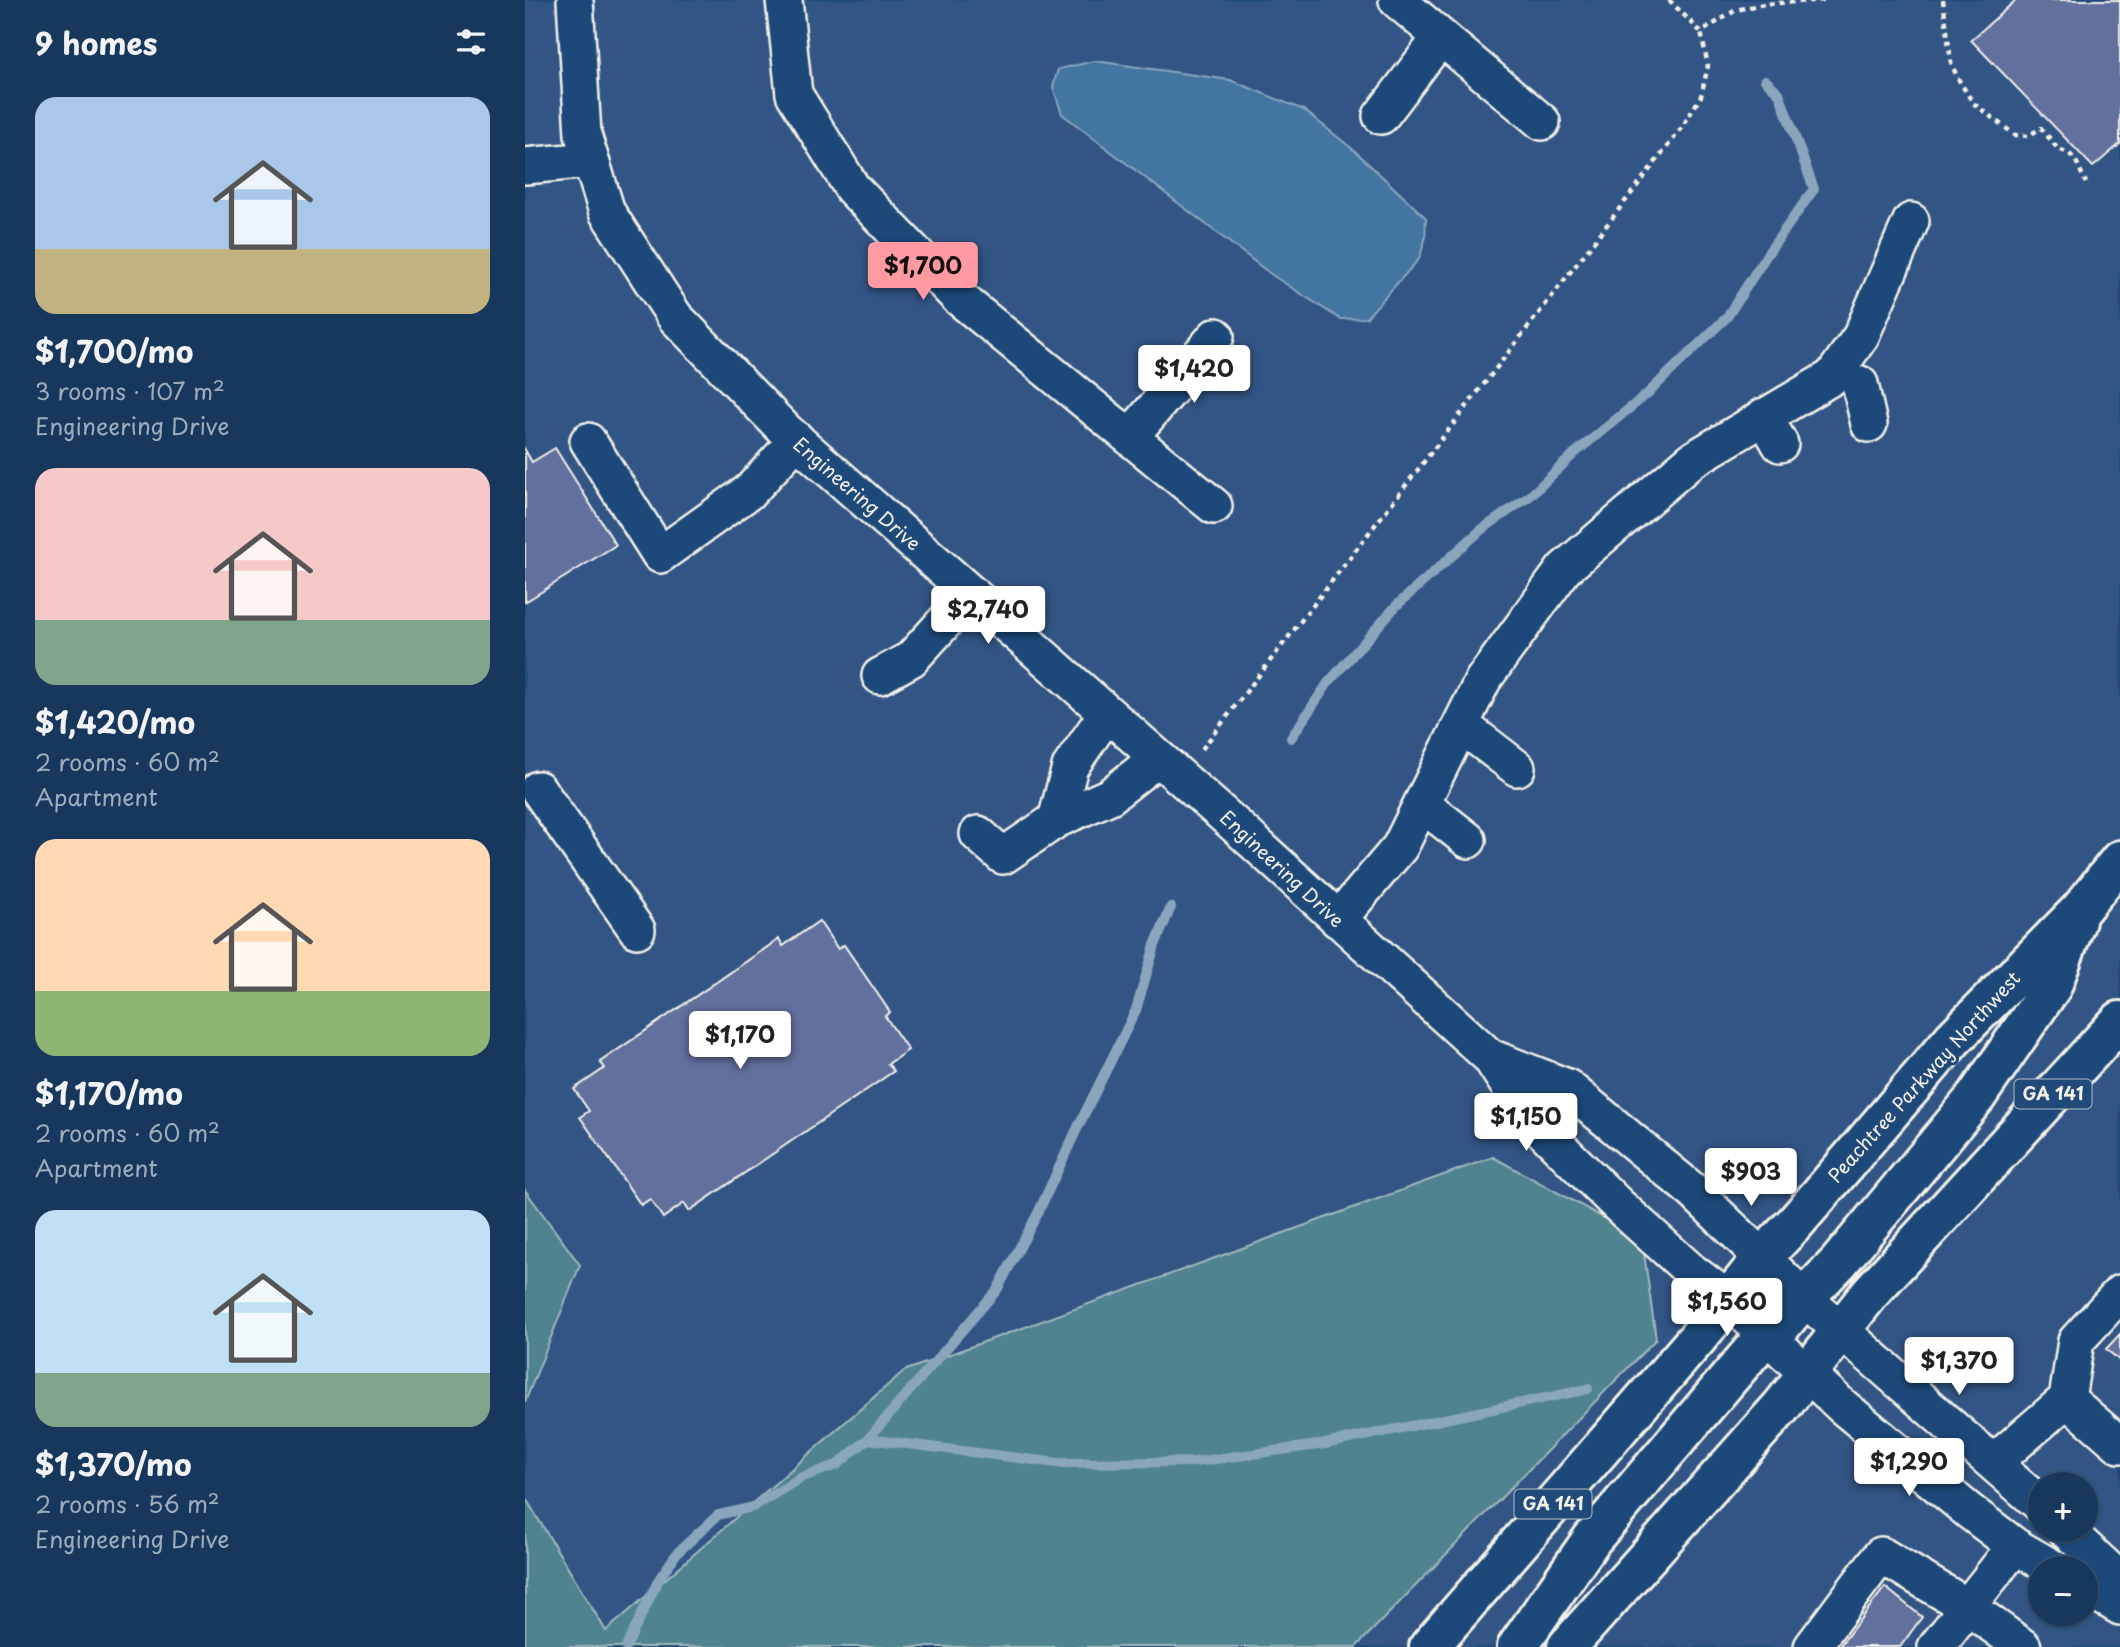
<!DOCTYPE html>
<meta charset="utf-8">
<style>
body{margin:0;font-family:"Playpen Sans",sans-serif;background:#203f62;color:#f1f3f6;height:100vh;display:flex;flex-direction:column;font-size:26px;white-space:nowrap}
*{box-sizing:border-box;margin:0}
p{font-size:23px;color:#9eacbb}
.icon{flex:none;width:38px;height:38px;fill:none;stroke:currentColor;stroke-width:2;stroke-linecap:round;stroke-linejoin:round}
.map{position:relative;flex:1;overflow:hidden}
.panel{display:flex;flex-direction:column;background:#17385c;width:525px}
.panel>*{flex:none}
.buttons{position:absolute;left:1503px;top:1472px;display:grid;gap:14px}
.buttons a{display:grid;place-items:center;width:70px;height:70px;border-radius:50%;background:#17385c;box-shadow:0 2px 5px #0004,0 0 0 2px #365272;font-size:35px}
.price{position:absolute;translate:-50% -60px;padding:0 16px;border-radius:7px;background:#fff;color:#222;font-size:23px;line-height:46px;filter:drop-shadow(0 2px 4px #0008)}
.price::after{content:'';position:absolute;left:50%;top:42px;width:21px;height:16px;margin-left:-10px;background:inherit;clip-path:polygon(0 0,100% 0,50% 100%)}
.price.active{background:#ff9aa2;color:#111}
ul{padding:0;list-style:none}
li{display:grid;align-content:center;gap:14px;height:371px;padding:0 35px}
li span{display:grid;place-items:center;height:217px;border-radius:21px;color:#555}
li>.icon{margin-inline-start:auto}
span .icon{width:126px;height:126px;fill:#fffc;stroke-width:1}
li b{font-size:30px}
h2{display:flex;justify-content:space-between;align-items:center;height:84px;padding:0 35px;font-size:30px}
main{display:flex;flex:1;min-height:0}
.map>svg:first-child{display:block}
.built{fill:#335585;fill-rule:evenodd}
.green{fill:#4f8390;stroke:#a2babc;stroke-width:2}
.water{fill:#4374a0;stroke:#8aa6bd;stroke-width:2}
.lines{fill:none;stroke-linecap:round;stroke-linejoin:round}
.stream{stroke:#8aa6bd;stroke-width:10}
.building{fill:#62709e;stroke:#f4f1e8;stroke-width:2}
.minor-casing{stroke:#f4f1e8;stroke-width:40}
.highway-casing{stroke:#f4f1e8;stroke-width:44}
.path{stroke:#f4f1e8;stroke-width:4.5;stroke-dasharray:5 5;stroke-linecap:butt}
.minor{stroke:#1f4a7a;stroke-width:35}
.highway{stroke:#1f4a7a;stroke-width:38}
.labels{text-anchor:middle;stroke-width:6;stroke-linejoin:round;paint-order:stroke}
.shield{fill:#1f4a7a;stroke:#b4bfc7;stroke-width:2}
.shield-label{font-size:18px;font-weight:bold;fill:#f4f1e8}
.street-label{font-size:19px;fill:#f4f1e8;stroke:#1f4a7a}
</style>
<main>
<section class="panel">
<h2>9 homes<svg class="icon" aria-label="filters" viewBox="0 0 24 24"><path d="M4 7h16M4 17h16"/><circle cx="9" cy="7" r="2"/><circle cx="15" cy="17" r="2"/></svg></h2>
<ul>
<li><span style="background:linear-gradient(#a9c7e8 70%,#c2b280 0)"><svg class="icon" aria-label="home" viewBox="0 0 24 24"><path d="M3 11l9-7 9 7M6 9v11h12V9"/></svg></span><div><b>$1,700/mo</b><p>3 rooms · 107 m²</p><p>Engineering Drive</p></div></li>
<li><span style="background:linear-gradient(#f6c9c9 70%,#7fa58c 0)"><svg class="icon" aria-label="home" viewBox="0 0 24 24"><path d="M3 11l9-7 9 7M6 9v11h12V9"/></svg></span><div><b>$1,420/mo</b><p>2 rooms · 60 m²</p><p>Apartment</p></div></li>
<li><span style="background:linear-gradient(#ffd9b3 70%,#8fb573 0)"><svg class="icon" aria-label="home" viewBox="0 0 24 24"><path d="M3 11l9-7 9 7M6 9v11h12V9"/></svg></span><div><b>$1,170/mo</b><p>2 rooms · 60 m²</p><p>Apartment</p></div></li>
<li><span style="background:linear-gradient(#bfe0f5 75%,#7fa58c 0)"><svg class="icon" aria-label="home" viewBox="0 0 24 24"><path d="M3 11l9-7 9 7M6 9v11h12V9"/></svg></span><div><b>$1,370/mo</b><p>2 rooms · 56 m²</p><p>Engineering Drive</p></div></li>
</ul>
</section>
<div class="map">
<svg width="1595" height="1647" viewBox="0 0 1595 1647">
<rect width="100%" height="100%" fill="#1f4a7a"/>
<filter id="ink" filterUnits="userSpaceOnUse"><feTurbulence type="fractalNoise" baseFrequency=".0143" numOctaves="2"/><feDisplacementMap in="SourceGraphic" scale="14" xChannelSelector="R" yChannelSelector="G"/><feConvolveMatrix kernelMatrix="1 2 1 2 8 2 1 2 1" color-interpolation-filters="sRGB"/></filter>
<g filter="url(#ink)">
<!-- built -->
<path class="built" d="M0,0H1595V1647H0ZM1516,1484H1561V1530H1516ZM1516,1568H1561V1614H1516Z"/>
<!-- green -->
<path class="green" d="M968,1157L1117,1239L1131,1339L831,1647H0V1497L81,1631L379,1371Z
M0,1190L55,1265L0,1402Z"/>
<!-- water -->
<path class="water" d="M570,61L705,80L779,110L830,151L901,218L900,240L894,259L841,318L815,319L747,275L537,114L528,87L533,69Z"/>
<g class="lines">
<!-- stream -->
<path class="stream" d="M766,738L803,683L871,606L956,530L1005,496L1050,453L1122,394L1202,317L1243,253L1289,189L1254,93L1240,80
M343,1439L533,1463L669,1462L800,1444L1063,1389
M101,1647L134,1579L152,1553L193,1515L228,1507L277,1477L312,1465L343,1439L472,1290L513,1213L551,1131L611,1010L630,945L646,907"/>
</g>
<!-- building -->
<path class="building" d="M1491,0H1595V144L1568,167L1446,40Z
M30,448L91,545L0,602V450L7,462Z
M294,921L313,949L319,945L365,1012L360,1016L383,1050L363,1064L369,1071L164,1211L159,1203L138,1218L125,1199L116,1205L55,1117L64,1111L49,1089L80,1068L75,1062L254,939L258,946Z
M1595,1334V1361L1581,1349Z
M1360,1587L1397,1617L1375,1647H1314Z"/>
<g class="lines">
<!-- minor casing -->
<g class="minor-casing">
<path id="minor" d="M50,0L58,135L82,212L150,317L262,432L710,825L965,1057L1003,1116L1092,1204L1166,1271L1203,1299L1317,1406L1444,1511L1490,1546L1528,1568
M259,0L269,94L327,188L433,297L689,506
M872,0L1017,122
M856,116L916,37
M0,166L66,160
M1335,384L1344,424
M1239,416L1255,444
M605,437L691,336
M63,441L135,555L225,491L272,440
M355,676L386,659L446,593
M936,725L992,768
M13,789L112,930
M897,804L943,840
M531,820L545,767L582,713
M453,834L478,856L531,820L585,796L633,758
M813,920L875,847L958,680L1039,569L1167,460L1307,377L1336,336L1386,221
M965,1057L1042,1087L1168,1191L1279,1298L1516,1505
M1542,1399L1551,1341L1595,1293
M1468,1463L1542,1399L1595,1445
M1541,1530L1595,1580
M1561,1587L1595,1607
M1287,1647L1356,1555L1443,1607L1498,1647
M1411,1647L1490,1546"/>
</g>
<!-- highway casing -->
<g class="highway-casing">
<path id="highway" d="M1245,1339L1279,1298L1314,1262L1451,1097L1527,986L1551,921
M904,1647L1175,1335L1237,1258L1272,1221L1428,1039L1555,910L1595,860
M992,1647L1067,1539L1257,1316
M1042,1647L1256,1407L1345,1293L1595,1021"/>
</g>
<!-- path -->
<path class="path" d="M1144,0L1176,32L1211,10L1239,4L1302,0
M1418,0L1426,62L1432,77L1448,103L1490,135L1503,136L1516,128L1533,149L1544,153L1551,161L1561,183
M677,749L1156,129L1176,96L1183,66L1176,32"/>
<!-- minor -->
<use href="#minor" class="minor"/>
<!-- highway -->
<use href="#highway" class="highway"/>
</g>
</g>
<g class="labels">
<!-- shield labels -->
<g class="shield">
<rect x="1489.5" y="1079.5" width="77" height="29" rx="5"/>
<rect x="989.5" y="1489.5" width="77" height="29" rx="5"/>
</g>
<g class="shield-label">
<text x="1528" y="1100">GA 141</text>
<text x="1028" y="1510">GA 141</text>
</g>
<!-- street labels -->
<g class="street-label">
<text transform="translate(332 494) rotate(41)" y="7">Engineering Drive</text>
<text transform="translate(757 869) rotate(43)" y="7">Engineering Drive</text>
<text transform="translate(1399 1077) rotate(-48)" y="7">Peachtree Parkway Northwest</text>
</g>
</g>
</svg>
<div class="buttons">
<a>+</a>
<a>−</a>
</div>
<b class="price active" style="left:398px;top:302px">$1,700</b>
<b class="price" style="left:669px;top:405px">$1,420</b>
<b class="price" style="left:463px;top:646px">$2,740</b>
<b class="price" style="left:215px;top:1071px">$1,170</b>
<b class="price" style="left:1001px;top:1153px">$1,150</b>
<b class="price" style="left:1226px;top:1208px">$903</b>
<b class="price" style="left:1202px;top:1338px">$1,560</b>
<b class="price" style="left:1434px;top:1397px">$1,370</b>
<b class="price" style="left:1384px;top:1498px">$1,290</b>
</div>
</main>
